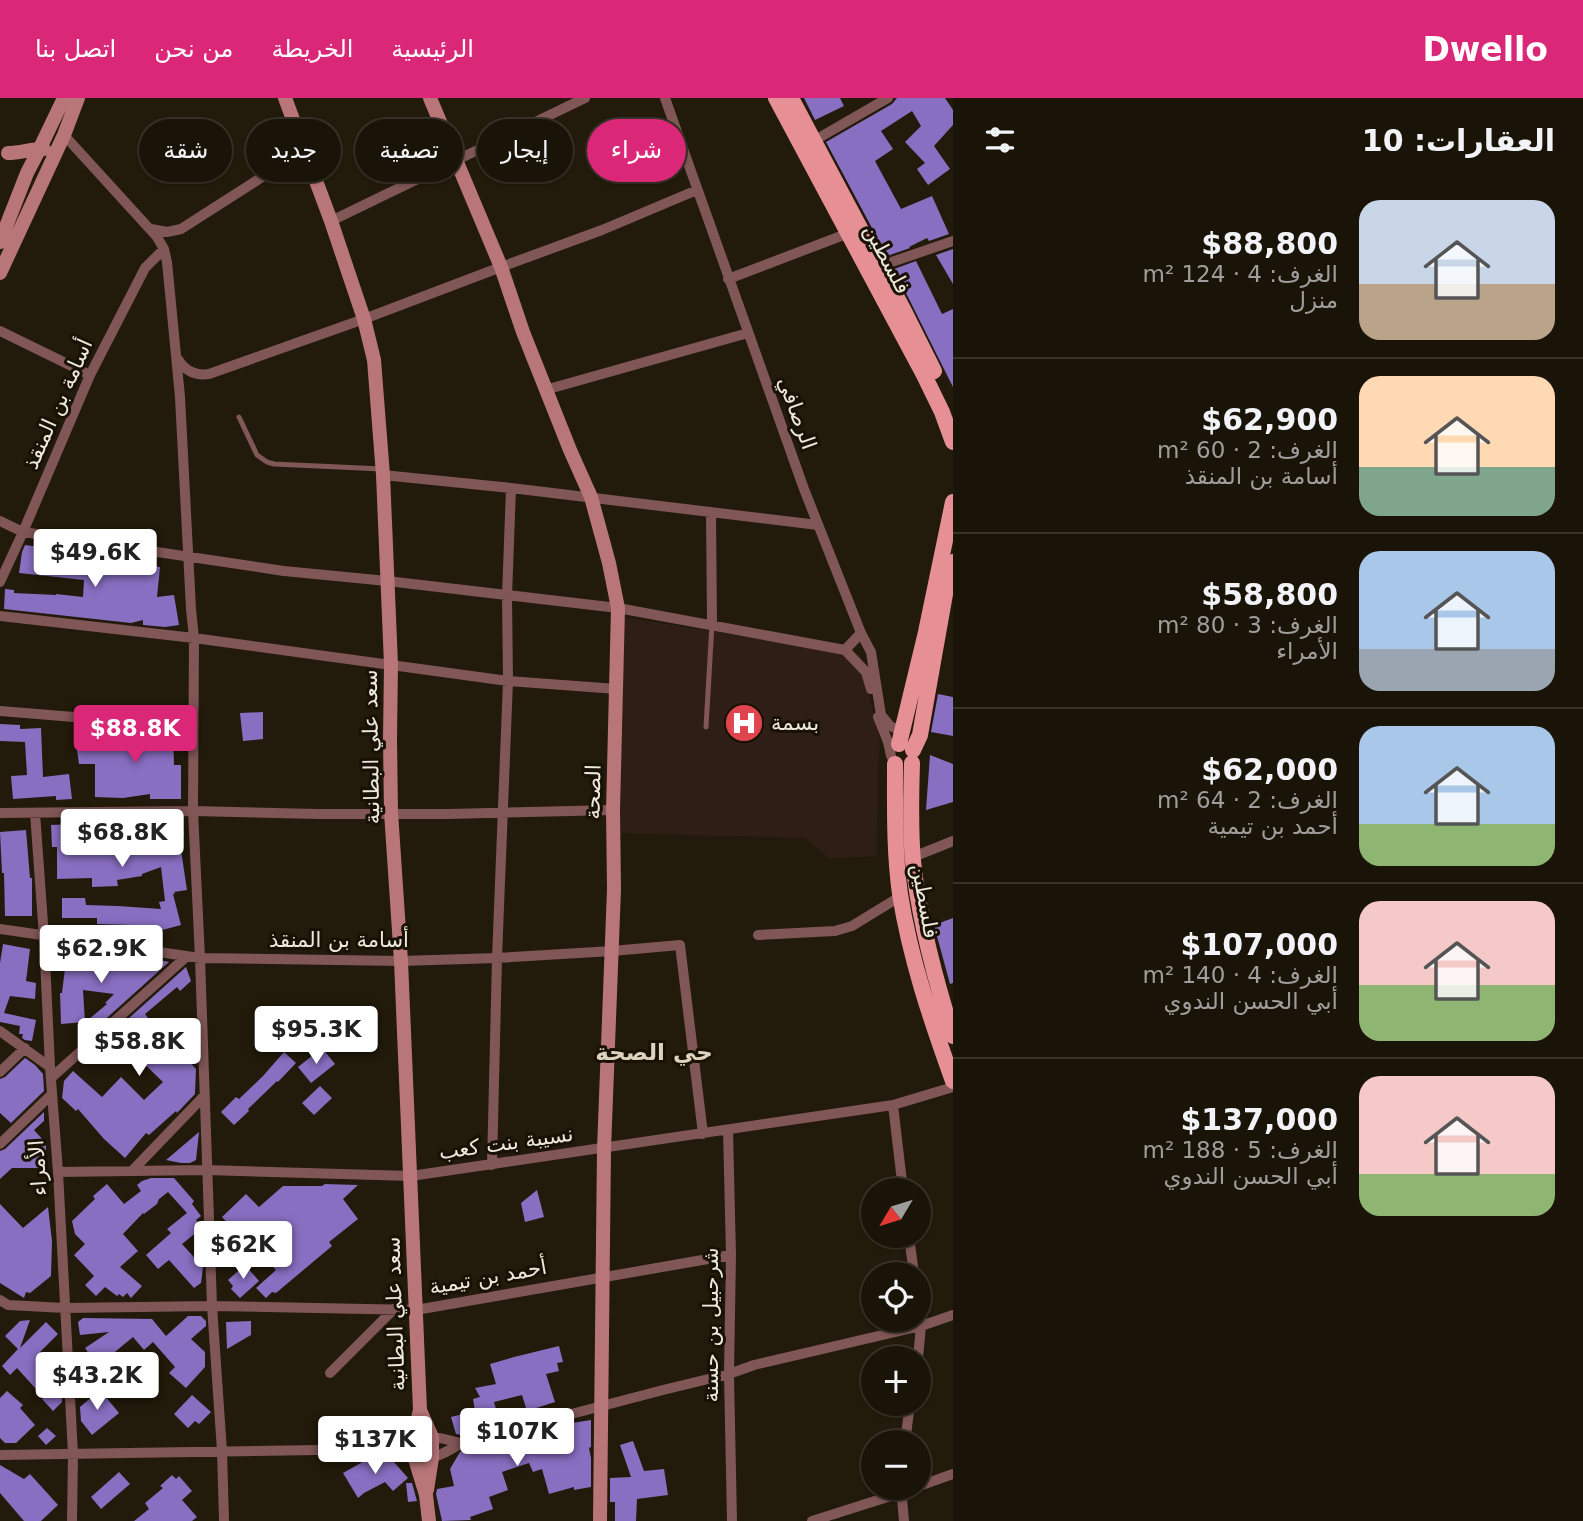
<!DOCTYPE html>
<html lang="ar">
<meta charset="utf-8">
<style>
body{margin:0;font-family:"DejaVu Sans","Noto Naskh Arabic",sans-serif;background:#231d12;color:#f1f3f6;direction:rtl;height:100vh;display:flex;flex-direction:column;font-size:26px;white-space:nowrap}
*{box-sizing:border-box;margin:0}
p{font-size:23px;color:#9f9e9c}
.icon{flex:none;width:38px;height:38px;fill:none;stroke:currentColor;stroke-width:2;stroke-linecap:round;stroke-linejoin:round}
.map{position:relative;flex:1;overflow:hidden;direction:ltr}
.side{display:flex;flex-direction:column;background:#1a1408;width:630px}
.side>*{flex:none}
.hud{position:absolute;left:21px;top:21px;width:665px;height:63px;direction:rtl;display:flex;gap:14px}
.needle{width:46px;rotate:232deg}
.controls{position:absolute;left:861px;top:1080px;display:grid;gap:14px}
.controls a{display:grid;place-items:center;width:70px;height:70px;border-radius:50%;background:#1a1408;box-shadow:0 2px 5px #0004,0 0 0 2px #383329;font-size:35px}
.price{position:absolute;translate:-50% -60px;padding:0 16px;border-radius:7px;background:#fff;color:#222;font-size:23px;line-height:46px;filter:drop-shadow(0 2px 4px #0008)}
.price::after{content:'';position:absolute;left:50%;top:42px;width:21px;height:16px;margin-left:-10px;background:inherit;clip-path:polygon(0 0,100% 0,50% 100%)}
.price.active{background:#db2777;color:#fff}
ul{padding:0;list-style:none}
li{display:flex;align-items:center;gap:21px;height:175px;padding:0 28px}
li+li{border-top:2px solid #383329}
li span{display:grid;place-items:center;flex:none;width:196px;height:140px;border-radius:21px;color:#555}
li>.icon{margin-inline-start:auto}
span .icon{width:84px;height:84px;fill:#fffc;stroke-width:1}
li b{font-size:30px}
h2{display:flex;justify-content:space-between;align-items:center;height:84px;padding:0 28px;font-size:30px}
.tag{padding:0 24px;border-radius:32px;background:#1a1408;box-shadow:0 2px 5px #0004,0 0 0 2px #383329;font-size:24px;line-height:63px}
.tag.active{background:#db2777;color:#fff}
header{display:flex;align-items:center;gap:42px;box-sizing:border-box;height:98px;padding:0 35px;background:#db2777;color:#fff}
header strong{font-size:33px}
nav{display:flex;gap:38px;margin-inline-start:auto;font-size:24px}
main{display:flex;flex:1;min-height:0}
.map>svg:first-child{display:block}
.medical{fill:#2f1e16}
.building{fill:#896fc2}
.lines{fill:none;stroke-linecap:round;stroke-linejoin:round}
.service{stroke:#805657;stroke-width:5}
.minor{stroke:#805657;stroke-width:10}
.secondary{stroke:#b97679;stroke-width:14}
.primary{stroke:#e68f94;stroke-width:16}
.labels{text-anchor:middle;stroke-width:6;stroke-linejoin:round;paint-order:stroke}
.street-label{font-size:21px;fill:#ede8dd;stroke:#191103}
.poi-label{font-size:21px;fill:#ede8dd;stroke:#191103;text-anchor:start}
.neighbourhood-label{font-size:23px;font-weight:bold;fill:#ddd2bd;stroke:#191103}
</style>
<header>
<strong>Dwello</strong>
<nav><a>الرئيسية</a><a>الخريطة</a><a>من نحن</a><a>اتصل بنا</a></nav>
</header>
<main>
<section class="side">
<h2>العقارات: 10<svg class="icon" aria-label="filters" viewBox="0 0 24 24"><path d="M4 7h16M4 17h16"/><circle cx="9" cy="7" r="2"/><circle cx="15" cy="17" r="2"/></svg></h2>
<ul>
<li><span style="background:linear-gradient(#c9d6e8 60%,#b9a48a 0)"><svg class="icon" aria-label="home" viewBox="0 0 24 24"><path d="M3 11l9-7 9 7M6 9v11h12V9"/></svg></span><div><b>$88,800</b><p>الغرف: 4 · 124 m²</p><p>منزل</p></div></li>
<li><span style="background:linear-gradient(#ffd9b3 65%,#7fa58c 0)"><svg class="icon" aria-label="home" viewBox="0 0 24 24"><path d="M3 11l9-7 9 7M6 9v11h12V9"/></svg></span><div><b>$62,900</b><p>الغرف: 2 · 60 m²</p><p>أسامة بن المنقذ</p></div></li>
<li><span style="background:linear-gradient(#a9c7e8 70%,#9aa5b1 0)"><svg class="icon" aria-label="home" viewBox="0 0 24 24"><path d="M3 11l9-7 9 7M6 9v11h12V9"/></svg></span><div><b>$58,800</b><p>الغرف: 3 · 80 m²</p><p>الأمراء</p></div></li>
<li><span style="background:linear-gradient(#a9c7e8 70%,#8fb573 0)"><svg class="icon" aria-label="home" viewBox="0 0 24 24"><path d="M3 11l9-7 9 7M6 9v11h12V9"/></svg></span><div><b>$62,000</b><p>الغرف: 2 · 64 m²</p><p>أحمد بن تيمية</p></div></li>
<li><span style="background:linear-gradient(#f6c9c9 60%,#8fb573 0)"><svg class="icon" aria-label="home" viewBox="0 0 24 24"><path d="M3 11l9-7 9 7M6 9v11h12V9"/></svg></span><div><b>$107,000</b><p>الغرف: 4 · 140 m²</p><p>أبي الحسن الندوي</p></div></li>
<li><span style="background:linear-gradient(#f6c9c9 70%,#8fb573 0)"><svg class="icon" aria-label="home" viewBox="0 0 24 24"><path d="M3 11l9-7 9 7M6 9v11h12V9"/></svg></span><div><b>$137,000</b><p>الغرف: 5 · 188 m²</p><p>أبي الحسن الندوي</p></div></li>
</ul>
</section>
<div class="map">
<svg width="953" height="1423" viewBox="0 0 953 1423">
<rect width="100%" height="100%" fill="#221a0a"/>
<!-- medical -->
<path class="medical" d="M616,518L860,557L880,645L878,671L877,758L829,761L806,740L610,735Z"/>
<!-- building -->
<path class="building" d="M804,0H840L844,8L815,22Z
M897,0H945L953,12V27L934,48L950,71L928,87L917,71L925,65L905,44L921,28L912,13L881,33L893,51L875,63L901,111L932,98L949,136L929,143L927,140L909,149L910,150L887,158L826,44L892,6Z
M953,151V186L936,157Z
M916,163L942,216L953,211V289L894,171Z
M25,447L110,458L109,464L160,469L157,499L174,497L179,527L165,529L143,527V522L131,525L4,511L5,491L14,492V495L56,497V496L83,499L84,482L19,475L22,454Z
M938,596L953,599V638L931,634Z
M263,614V641L243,643L240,615Z
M0,626L20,627V631L41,630L43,679L69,676L72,701L56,702V698L13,701L11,678L27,677L25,644L0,643Z
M121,627L139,630L173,628L174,667H181V701H150V696L123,700L95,699V666H79L75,637L88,636L89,652H117L114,642L124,640Z
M930,657L953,666V704L926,712Z
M113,724H131L132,728L181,724L184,737L179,739L187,792L174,794L175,796H173L181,827L151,835L131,834V827L97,826V820H62V800H85L86,807L118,808L161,811L159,804L165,803L161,769L142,776V778L117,782L118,788L92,789V780L57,781V749H52L51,727L73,726V732Z
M26,732L30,780H32V818H5L4,775H2L0,734Z
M953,820V885L950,886L934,827Z
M3,846L30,851L26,883L36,885L35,901L10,898L4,915L36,922L32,943L25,942L22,940L23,936H19L20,928L0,924V865Z
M67,853L89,856L88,859L144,865L150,860L169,864L90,935L82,927L107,906L105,905L114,896L83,892L85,924L61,926L60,895H62Z
M186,869L191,883L180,893L177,889L145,916L163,941L177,925L192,924L193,948H186L187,961L196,971L195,996L177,1015L176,1013L149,1037L146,1035L125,1060L104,1041L78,1011L76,1013L62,1000L64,983L73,973L102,999L121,979L144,1002L163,984L134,956L133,957L125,948L105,966L98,958L95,961L90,955Z
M322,950L335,966L311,985L298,969Z
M284,954L296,965L278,984L277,983L248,1011L249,1013L234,1027L221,1014L236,999L239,1001L263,978Z
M25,960L35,967L43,976L44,993L11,1025L0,1015V981L5,979Z
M320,988L332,1000L314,1017L302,1005Z
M44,1014V1023L34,1032L46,1045V1070H12L0,1081V1053L5,1051Z
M199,1034L196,1062L190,1065H181L166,1062Z
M151,1080H174L194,1103L192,1106L201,1118L196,1122L202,1130L182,1146L203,1169L201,1185L194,1190L169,1162L158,1171L146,1157L171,1135L167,1131L187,1115L168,1094L159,1101L157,1106L144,1116L143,1115L123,1136L138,1153L120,1169L142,1188L131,1200L127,1195L123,1199L119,1196L117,1198L105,1189L96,1198L85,1187L94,1178L74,1157L85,1146L75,1136L72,1123L95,1101L93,1098L107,1086L124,1106L141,1093L137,1087L142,1083Z
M325,1086L358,1087L343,1101L358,1121L329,1144L332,1148L276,1195L272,1194L266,1200L256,1190L276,1172L250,1144L247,1146L222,1119L246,1096L259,1109L283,1088H322Z
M537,1092L544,1119L525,1124L521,1105Z
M0,1106L23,1130L48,1109L52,1143L51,1178L30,1195L26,1194L24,1200L0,1185Z
M245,1167L259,1183L240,1200L231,1191L233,1188L228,1182Z
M188,1218H201L206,1223V1228L191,1241L205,1254V1269L186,1290L169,1275L175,1269L153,1244L144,1252L133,1239L110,1258L114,1263V1273L105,1279L85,1250L109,1234L80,1237L78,1224L83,1220L152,1221L166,1238Z
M30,1222L20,1250L46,1224L58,1236L40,1254L50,1264L47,1267L49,1269L45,1273L48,1276L47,1277L61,1293L62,1304L53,1313L42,1301L44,1300L17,1270L10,1277L2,1268L18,1251L5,1238L20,1223Z
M251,1223V1237L227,1251L226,1224Z
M559,1248L563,1264L557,1265L559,1273L546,1276L555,1304L527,1313L522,1297L494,1304L500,1325L484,1329L483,1324L464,1329L466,1336L461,1337L456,1336L451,1319L475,1313L473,1301L480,1299L475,1290L496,1286L490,1266L514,1259Z
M137,1265L148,1280L133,1292L121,1278Z
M100,1292L119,1315L92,1337L81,1323L80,1309Z
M7,1293L23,1307L20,1310L35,1327L16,1345H5L0,1340V1300Z
M192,1297L211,1314L199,1326L195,1323L188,1330L174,1316Z
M591,1322V1349L589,1350L591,1360V1389L574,1392V1389L549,1396L542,1371L533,1374L529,1365L502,1374L508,1392L489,1399L493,1411L470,1419L471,1422L442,1423L436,1396L437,1391L454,1388L450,1371L460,1354L496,1344L497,1346L544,1331V1335L566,1328V1326Z
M47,1330L56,1338L46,1347L38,1338Z
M633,1343L644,1373L664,1371L668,1397L637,1401L636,1423H615V1404H610V1380L631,1379L620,1347Z
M388,1361L393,1363L408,1380L393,1393L385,1384L364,1395L358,1400L343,1375L366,1362L369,1366Z
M0,1367L24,1381L30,1376L58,1407L41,1423H24L0,1395Z
M119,1374L130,1386L101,1411L91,1399Z
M172,1377L176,1381L179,1378L192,1393L182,1402L197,1419L192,1423H134L149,1411L145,1405L163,1390L160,1388Z
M406,1385H412L417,1403L408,1404Z"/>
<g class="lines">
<!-- service -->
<path class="service" d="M239,319L257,357L267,364L274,366L382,371
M706,629L712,526"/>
<!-- minor -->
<path class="minor" d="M665,0L804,391L861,535L871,554L881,617L890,628L897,631H903
M64,37L157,139L164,151L167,164L180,299L191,511L194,540L193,713L200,860L212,1208L222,1353L224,1423
M810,45L888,0
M331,123L585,0
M151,131L167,134L181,131L284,65C293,62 302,62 310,68
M880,168L953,143
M728,181L849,135
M0,233L90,277
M178,261C185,273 195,278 209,276L364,221L501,169L602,132L697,92
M545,292L748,235
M383,377L511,390L818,427
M711,414L712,526
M0,423L23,434L284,473L387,483L618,510L845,552
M0,484L23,434L90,277L145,170L164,151
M0,518L194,540L508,583L617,591
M845,552L866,574L871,591
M845,552L861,535
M0,613L111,622
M878,619L888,644L891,658
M0,715L193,713L318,716H447L613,712
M35,715L44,839L50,969L58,1074L73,1356L72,1423
M913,759L953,743
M0,831L200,860L401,863L497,860L612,853L680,847L703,1036
M758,837L835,833L852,828L901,798
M0,933L50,969
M0,974L25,950
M51,980L186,859
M893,1007L903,1092
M728,1032L731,1157L729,1276L732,1423
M0,1046L52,996
M492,1067L497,860L508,583L507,498L511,390
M132,1073L204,998
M58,1074L206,1072L411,1078L893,1007L953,989
M909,1138L914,1176
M0,1202L8,1207L65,1210L212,1208L416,1212L731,1157
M918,1260L921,1228L919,1212
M330,1275L394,1211
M905,1344L910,1306
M385,1351L402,1341L440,1340L461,1345
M0,1357L385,1351C416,1366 433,1364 461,1345L663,1292L729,1276L754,1267L921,1228L953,1217
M919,1388L953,1376
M901,1390L904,1423
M812,1423L916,1390"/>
<!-- secondary -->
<path class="secondary" d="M285,0L331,123L364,221L374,262L383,377L391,566L390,641L391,714L401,863L420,1312L413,1341L415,1361L426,1397L429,1423
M430,0L501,169L523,234L570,352L591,399L609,465L618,510L613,712L614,791L604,1051L600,1423
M8,55C20,55 35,50 44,51
M0,144L27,75L40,50L64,0
M0,175L64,37L78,0
M420,1312L432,1339V1360L427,1392"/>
<!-- primary -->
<path class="primary" d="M776,0L924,277L942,314L953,344
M791,0L905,215L934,273
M899,646L926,534L953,404
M913,652L920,637L945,496L953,464
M912,665C911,697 910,730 913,763C919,822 935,881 953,938
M895,666C895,709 894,753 900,796C910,860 931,922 953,983"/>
</g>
<!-- icons -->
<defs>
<g id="hospital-disc" transform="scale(2.0125)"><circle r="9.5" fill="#e0444e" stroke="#191103"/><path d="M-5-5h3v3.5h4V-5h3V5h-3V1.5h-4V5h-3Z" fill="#fff"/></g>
</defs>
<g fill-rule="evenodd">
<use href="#hospital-disc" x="744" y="625"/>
</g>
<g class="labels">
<!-- street labels -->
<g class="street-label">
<text transform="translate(887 161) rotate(62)" y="7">فلسطين</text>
<text transform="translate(58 306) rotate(-66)" y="7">أسامة بن المنقذ</text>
<text transform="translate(797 315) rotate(70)" y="7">الرصافي</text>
<text transform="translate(371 649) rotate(-91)" y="7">سعد علي البطانية</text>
<text transform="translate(593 694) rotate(-89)" y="7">الصحة</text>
<text transform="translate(925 803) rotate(80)" y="7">فلسطين</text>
<text x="339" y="849">أسامة بن المنقذ</text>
<text transform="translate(506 1045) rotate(-8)" y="7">نسيبة بنت كعب</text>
<text transform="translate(38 1070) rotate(-94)" y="7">الأمراء</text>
<text transform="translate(488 1179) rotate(-10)" y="7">أحمد بن تيمية</text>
<text transform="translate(395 1216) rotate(-92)" y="7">سعد علي البطانية</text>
<text transform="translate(711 1227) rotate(-90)" y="7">شرحبيل بن حسنة</text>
</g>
<!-- poi labels -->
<g class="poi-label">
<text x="771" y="632">بسمة</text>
</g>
<!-- neighbourhood labels -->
<g class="neighbourhood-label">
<text x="654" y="962">حي الصحة</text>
</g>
</g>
</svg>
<div class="controls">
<a><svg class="needle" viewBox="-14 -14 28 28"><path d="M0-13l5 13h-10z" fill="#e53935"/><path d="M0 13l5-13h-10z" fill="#9f9e9c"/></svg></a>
<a><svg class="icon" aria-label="locate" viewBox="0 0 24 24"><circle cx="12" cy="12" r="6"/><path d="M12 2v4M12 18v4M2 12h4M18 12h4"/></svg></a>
<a>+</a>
<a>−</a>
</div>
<b class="price" style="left:95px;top:491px">$49.6K</b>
<b class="price active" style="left:135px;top:667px">$88.8K</b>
<b class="price" style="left:122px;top:771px">$68.8K</b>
<b class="price" style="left:101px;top:887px">$62.9K</b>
<b class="price" style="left:316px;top:968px">$95.3K</b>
<b class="price" style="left:139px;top:980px">$58.8K</b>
<b class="price" style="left:243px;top:1183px">$62K</b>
<b class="price" style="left:97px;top:1314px">$43.2K</b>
<b class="price" style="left:517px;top:1370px">$107K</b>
<b class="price" style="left:375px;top:1378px">$137K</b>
<div class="hud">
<a class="tag active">شراء</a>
<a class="tag">إيجار</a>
<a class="tag">تصفية</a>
<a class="tag">جديد</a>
<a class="tag">شقة</a>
</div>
</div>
</main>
